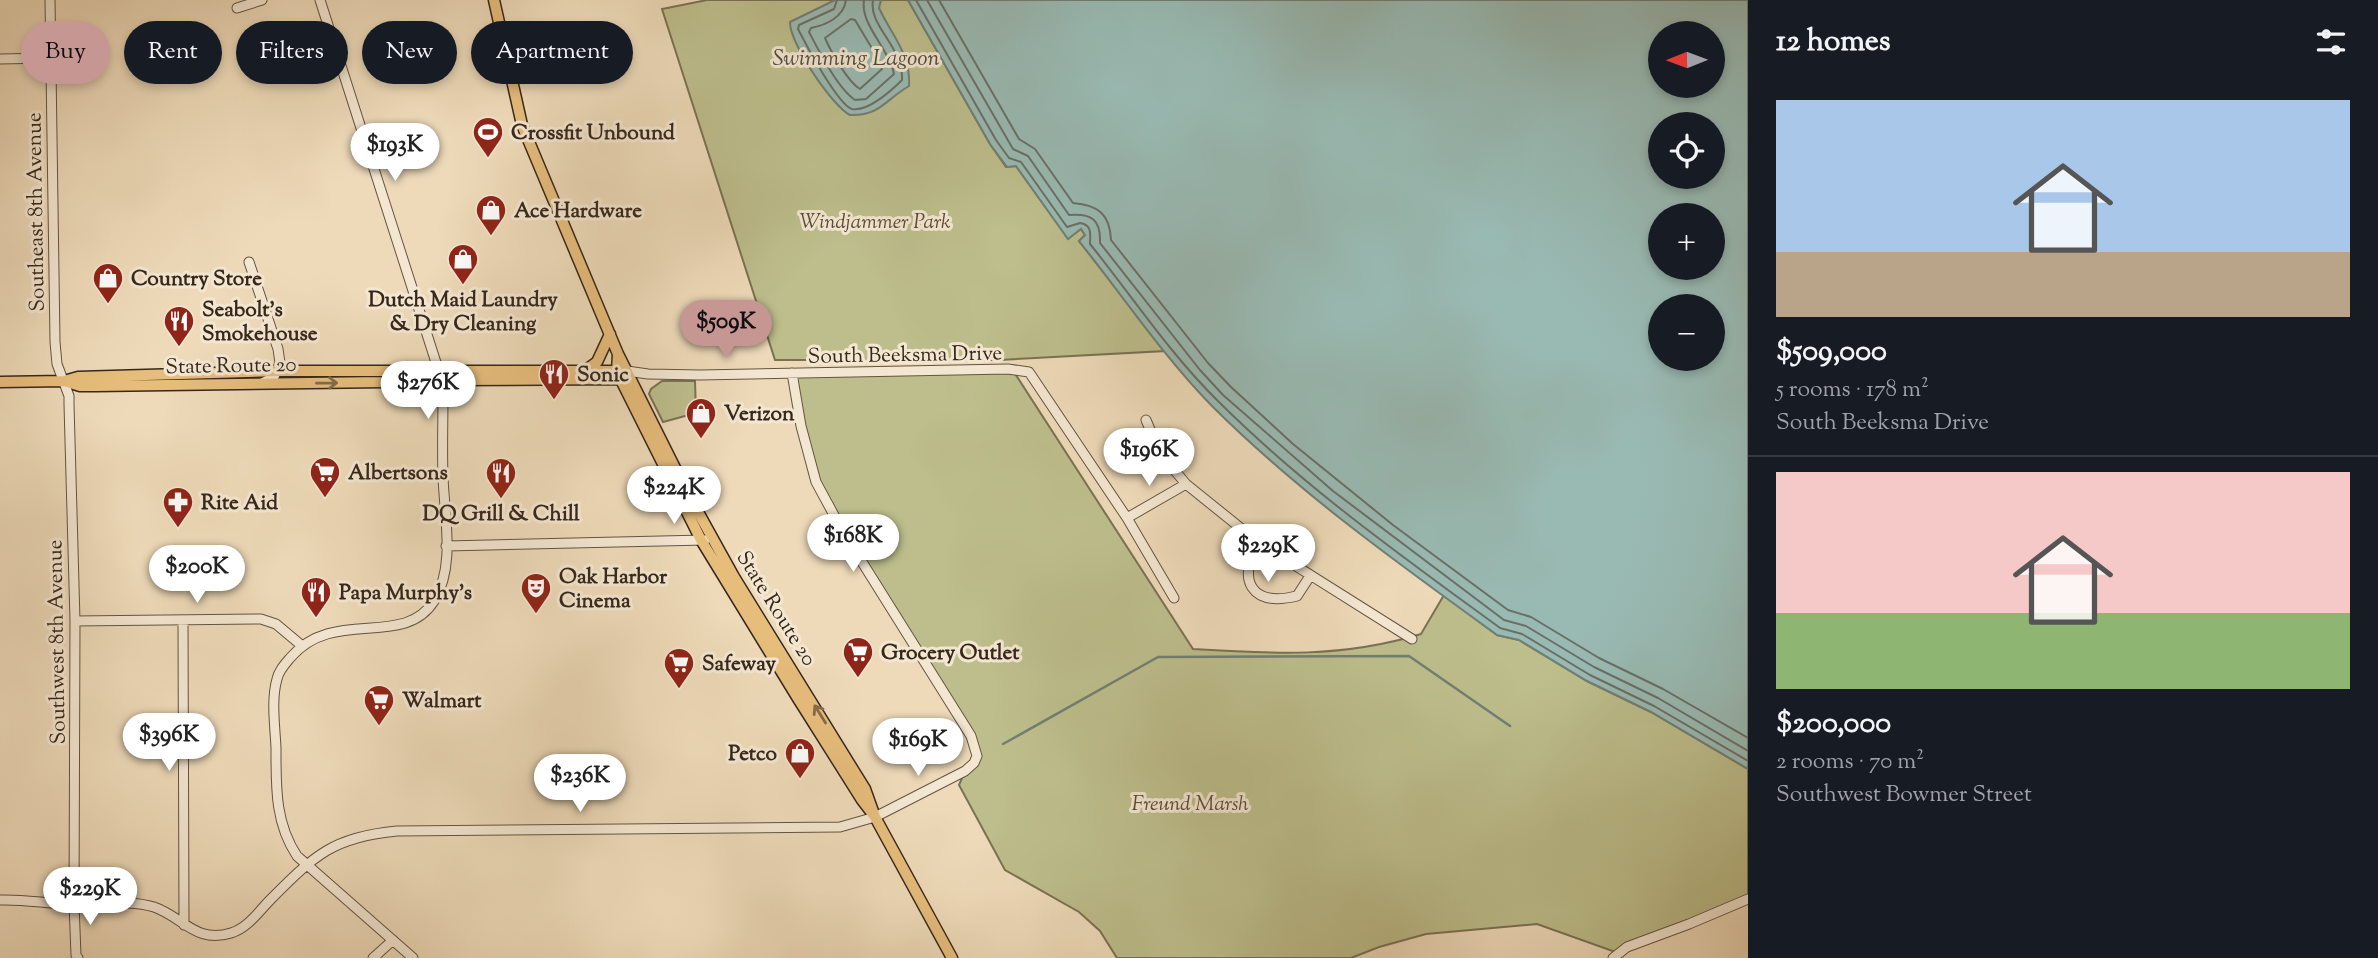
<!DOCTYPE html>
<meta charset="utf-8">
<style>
body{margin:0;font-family:"Sorts Mill Goudy",serif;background:#242831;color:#f1f3f6;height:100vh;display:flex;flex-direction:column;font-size:26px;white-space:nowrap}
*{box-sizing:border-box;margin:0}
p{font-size:23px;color:#9ea1a6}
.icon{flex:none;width:38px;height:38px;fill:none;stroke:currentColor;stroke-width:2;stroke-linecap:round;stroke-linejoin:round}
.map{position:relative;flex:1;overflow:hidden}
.drawer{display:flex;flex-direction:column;background:#171b24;width:630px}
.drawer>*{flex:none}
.top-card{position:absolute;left:21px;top:21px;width:665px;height:63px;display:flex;gap:14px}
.needle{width:46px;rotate:269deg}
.buttons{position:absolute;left:1648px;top:21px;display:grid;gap:14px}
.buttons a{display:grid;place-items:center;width:77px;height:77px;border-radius:50%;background:#171b24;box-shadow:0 4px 10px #0003;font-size:35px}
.price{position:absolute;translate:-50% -60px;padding:0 16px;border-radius:24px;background:#fff;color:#222;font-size:23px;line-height:46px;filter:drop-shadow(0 2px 4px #0008)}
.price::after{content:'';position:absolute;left:50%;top:42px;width:21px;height:16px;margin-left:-10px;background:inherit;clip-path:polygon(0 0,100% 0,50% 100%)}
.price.active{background:#c59692;color:#111}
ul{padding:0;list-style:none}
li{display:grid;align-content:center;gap:14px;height:371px;padding:0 28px}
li+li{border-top:2px solid #363941}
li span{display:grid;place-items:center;height:217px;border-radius:0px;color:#555}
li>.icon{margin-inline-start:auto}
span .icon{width:126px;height:126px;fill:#fffc;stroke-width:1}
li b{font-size:30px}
h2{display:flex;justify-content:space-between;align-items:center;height:84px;padding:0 28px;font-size:30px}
.tag{padding:0 24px;border-radius:32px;background:#171b24;box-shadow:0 4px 10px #0003;font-size:24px;line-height:63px}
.tag.active{background:#c59692;color:#111}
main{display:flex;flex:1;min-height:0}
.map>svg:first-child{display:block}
.green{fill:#bdbe8c;stroke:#7a7254;stroke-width:2}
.water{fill:#99bab3;stroke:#717f76;stroke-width:2;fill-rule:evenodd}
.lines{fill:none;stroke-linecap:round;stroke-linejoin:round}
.shore{stroke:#687067;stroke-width:2}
.stream{stroke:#717f76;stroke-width:2.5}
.minor-casing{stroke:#645442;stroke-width:11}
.major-casing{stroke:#36271b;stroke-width:13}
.minor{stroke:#f4e7d2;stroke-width:9}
.major{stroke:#e7bd7c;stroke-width:10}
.oneway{stroke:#866a47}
.labels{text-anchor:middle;stroke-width:6;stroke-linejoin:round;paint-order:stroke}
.poi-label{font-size:21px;font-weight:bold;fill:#36271b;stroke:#f4e7d2;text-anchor:start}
.street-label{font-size:21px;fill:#36271b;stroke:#f4e7d2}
.park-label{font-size:21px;font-style:italic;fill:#584d37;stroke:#f4e7d2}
.water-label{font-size:23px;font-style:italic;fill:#4f4c41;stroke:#f4e7d2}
</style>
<main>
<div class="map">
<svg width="1748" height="958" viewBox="0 0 1748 958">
<rect width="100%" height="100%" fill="#eedab9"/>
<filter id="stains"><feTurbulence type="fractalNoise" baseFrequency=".00286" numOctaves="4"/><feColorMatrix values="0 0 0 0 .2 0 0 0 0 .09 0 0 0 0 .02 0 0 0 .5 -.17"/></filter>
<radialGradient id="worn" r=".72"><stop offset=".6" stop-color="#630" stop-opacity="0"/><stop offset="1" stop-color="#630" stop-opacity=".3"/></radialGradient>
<!-- green -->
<path class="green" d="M707,0H908L990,144L1006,167L1016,166L1068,238L1081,229L1085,235L1079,241L1165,351L999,360H775L662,9Z
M1012,369L1193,649C1274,654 1342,658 1421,634L1444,595L1497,635L1519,640L1587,681L1651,712L1748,769V899L1618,953L1537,924L1426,934L1379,947L1351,958H1117L1100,931L1079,912L1005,870L959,785L965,771L974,763L975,745L816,482L792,373Z
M662,381H695L696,413L663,422L649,394L651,389Z"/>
<!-- water -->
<path class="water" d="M835,0H881L879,8C892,36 911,54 909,86C885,100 880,116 850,115C832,106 789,42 790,22Z
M908,0H1748V769L1651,712L1587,681L1519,640L1497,635C1399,564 1298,492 1212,406C1163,356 1123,296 1079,241L1085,235L1081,229L1068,239L1016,166L1007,167L990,144ZM1661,33H1713V86H1661ZM1661,124H1713V177H1661ZM1661,215H1713V268H1661ZM1661,306H1713V359H1661Z"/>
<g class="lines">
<!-- shore -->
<path class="shore" d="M837,0L834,9L799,25L798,29C805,43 838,105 852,109C868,112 892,90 902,80C904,47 868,26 873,0
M846,0C844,17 826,25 811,28L809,32C819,51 838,89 855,100L866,99L894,74C889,48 860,25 864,0
M916,0L996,140L1009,158L1021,162L1067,227L1080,223C1093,225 1090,235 1090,244C1132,296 1170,354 1218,401C1303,486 1403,557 1500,628L1522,634L1590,675L1654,706L1748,761
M927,0L1013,149L1028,156L1069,215C1091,213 1101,219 1100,243L1200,370L1223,395L1333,491L1504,620L1526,626L1594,667L1658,698L1748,751
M939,0L1019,139L1035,149L1073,203C1098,205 1110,214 1111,240L1208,363L1231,387L1293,444L1393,525L1508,610L1531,617L1599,658L1663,689L1748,738
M851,19L855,20L879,60L882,69L860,89C848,82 831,52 825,38Z"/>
<!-- stream -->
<path class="stream" d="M1003,744L1158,657L1409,656L1510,726"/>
<!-- minor casing -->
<g class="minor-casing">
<path id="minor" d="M50,0L55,342L57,364L69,396V404L75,621L74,904L76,955L78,958
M320,0L440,375L443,395C443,422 442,449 443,476C444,515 456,566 434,601C404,649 334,607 291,657C285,664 279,670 277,679C271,700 275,726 276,748C276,787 275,823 297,856L413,958
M237,8L262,0
M0,59L50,58
M249,262L278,349L280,363L274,377L262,383
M627,371L648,374L700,375L1008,369L1029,372L1127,518L1174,598
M1146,420L1160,453L1186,484L1258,542L1412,639
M1127,518L1186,484
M1258,542C1237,581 1251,607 1297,596L1310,576
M446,546L705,540
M183,620L184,925
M75,621L261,619L276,624L301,645
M0,900C25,899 49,904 74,904C100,905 129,899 154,907C183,917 196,944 231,933C248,928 259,911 271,899C315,855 333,837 397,831L840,827L875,817L965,771L974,763L977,756L971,736L842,530L816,482L801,426L792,373
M373,958L393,940
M1613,958L1627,947L1689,924L1748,899"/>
</g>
<!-- major casing -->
<g class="major-casing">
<path id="major" d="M494,0L522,125L618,354L687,492L734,577L865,789L875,817
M618,354L617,371L621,380L701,540L797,697L862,800L875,817L952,958
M586,370L597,362L610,334
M64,381L80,386H95L384,382L427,380L440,375L453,380L625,379
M0,382L64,381L78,377L279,371H424L440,375L465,371H621"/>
</g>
<!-- minor -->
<use href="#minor" class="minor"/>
<!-- major -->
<use href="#major" class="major"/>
</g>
<!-- one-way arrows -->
<defs><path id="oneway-shaft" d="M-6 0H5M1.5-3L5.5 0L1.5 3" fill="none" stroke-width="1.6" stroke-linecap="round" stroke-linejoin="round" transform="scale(1.75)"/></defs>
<g class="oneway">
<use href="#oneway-shaft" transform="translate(327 383) rotate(-1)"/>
<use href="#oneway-shaft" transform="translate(820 714) rotate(-122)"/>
</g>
<!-- icons -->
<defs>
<g id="stadium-pin" transform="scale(1.575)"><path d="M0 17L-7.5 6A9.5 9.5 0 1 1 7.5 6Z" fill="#8f2418" stroke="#f4e7d2"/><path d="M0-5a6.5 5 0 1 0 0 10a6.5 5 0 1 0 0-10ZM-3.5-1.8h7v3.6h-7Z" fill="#fff"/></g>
<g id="shop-pin" transform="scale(1.575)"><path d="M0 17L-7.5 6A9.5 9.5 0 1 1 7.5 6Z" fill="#8f2418" stroke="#f4e7d2"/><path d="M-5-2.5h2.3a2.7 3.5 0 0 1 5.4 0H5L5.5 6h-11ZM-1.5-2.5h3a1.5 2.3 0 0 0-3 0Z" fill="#fff"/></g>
<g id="restaurant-pin" transform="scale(1.575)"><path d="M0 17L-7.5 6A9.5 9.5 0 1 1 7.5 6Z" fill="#8f2418" stroke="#f4e7d2"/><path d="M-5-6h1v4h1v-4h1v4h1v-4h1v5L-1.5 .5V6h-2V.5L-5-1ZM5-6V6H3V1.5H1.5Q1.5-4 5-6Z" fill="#fff"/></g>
<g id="supermarket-pin" transform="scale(1.575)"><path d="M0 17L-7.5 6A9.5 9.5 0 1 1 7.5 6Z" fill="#8f2418" stroke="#f4e7d2"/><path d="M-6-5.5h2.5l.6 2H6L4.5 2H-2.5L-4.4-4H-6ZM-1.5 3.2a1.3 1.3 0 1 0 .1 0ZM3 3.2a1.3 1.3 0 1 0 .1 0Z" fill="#fff"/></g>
<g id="pharmacy-pin" transform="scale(1.575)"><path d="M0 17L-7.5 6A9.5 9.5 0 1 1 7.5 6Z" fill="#8f2418" stroke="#f4e7d2"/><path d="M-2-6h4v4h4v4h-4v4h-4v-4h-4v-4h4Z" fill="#fff"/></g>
<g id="theatre-pin" transform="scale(1.575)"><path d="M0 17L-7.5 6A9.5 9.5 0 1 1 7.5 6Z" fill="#8f2418" stroke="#f4e7d2"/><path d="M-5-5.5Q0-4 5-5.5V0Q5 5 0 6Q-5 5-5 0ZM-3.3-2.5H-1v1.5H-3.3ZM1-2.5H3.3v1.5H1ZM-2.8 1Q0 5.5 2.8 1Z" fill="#fff"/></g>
</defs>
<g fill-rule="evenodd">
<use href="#stadium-pin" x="488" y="132"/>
<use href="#shop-pin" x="491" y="210"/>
<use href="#shop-pin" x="463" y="259"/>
<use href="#shop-pin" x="108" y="278"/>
<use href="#restaurant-pin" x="179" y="321"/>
<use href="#restaurant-pin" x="554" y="374"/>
<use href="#shop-pin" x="701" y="413"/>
<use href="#supermarket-pin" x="325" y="472"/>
<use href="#restaurant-pin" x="501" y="473"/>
<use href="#pharmacy-pin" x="178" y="502"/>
<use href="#theatre-pin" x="536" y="588"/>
<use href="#restaurant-pin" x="316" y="592"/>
<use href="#supermarket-pin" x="858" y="652"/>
<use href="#supermarket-pin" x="679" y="663"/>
<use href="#supermarket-pin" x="379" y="700"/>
<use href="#shop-pin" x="800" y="753"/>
</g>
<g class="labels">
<!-- poi labels -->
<g class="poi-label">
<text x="511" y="139">Crossfit Unbound</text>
<text x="514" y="217">Ace Hardware</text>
<text x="131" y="285">Country Store</text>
<text x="463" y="306" text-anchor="middle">Dutch Maid Laundry<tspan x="463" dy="24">&amp; Dry Cleaning</tspan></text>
<text x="202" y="316">Seabolt's<tspan x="202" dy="24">Smokehouse</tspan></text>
<text x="577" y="381">Sonic</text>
<text x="724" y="420">Verizon</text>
<text x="348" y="479">Albertsons</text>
<text x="201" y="509">Rite Aid</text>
<text x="501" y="520" text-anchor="middle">DQ Grill &amp; Chill</text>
<text x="559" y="583">Oak Harbor<tspan x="559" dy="24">Cinema</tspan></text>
<text x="339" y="599">Papa Murphy's</text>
<text x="881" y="659">Grocery Outlet</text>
<text x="702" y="670">Safeway</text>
<text x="402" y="707">Walmart</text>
<text x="777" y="760" text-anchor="end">Petco</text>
</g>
<!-- street labels -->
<g class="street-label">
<text transform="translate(35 212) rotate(-91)" y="7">Southeast 8th Avenue</text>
<text transform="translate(905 354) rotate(-1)" y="7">South Beeksma Drive</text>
<text transform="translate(231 365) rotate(-1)" y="7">State Route 20</text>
<text transform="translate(777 608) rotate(58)" y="7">State Route 20</text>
<text transform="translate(56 642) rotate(-91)" y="7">Southwest 8th Avenue</text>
</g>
<!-- park labels -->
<g class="park-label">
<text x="875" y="228">Windjammer Park</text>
<text x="1190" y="810">Freund Marsh</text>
</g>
<!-- water labels -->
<g class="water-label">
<text x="856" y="65">Swimming Lagoon</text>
</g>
</g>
<rect width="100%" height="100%" filter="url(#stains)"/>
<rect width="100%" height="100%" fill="url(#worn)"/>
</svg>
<div class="buttons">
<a><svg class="needle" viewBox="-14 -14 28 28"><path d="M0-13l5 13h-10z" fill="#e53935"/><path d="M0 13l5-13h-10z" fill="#9ea1a6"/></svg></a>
<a><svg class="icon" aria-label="locate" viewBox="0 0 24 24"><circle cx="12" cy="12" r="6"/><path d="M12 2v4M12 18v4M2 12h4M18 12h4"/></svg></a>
<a>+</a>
<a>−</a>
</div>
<b class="price" style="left:395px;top:183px">$193K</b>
<b class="price active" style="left:726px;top:360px">$509K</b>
<b class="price" style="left:428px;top:421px">$276K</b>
<b class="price" style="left:1149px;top:488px">$196K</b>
<b class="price" style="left:674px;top:526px">$224K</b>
<b class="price" style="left:853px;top:574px">$168K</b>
<b class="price" style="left:1268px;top:584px">$229K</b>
<b class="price" style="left:197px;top:605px">$200K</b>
<b class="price" style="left:169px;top:773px">$396K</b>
<b class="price" style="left:918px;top:778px">$169K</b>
<b class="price" style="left:580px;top:814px">$236K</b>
<b class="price" style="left:90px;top:927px">$229K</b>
<div class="top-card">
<a class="tag active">Buy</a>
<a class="tag">Rent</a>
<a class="tag">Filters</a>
<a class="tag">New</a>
<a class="tag">Apartment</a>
</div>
</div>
<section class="drawer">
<h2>12 homes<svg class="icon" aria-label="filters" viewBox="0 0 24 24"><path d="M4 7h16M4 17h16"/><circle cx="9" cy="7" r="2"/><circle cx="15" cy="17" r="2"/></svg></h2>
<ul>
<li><span style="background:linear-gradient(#a9c7e8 70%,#b9a48a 0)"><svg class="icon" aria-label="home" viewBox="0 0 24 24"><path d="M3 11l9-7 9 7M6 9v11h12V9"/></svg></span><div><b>$509,000</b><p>5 rooms · 178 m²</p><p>South Beeksma Drive</p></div></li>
<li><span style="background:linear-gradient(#f6c9c9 65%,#8fb573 0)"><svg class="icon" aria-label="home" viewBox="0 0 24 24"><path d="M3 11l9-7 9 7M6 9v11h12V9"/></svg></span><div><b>$200,000</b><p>2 rooms · 70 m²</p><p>Southwest Bowmer Street</p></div></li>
</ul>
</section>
</main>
